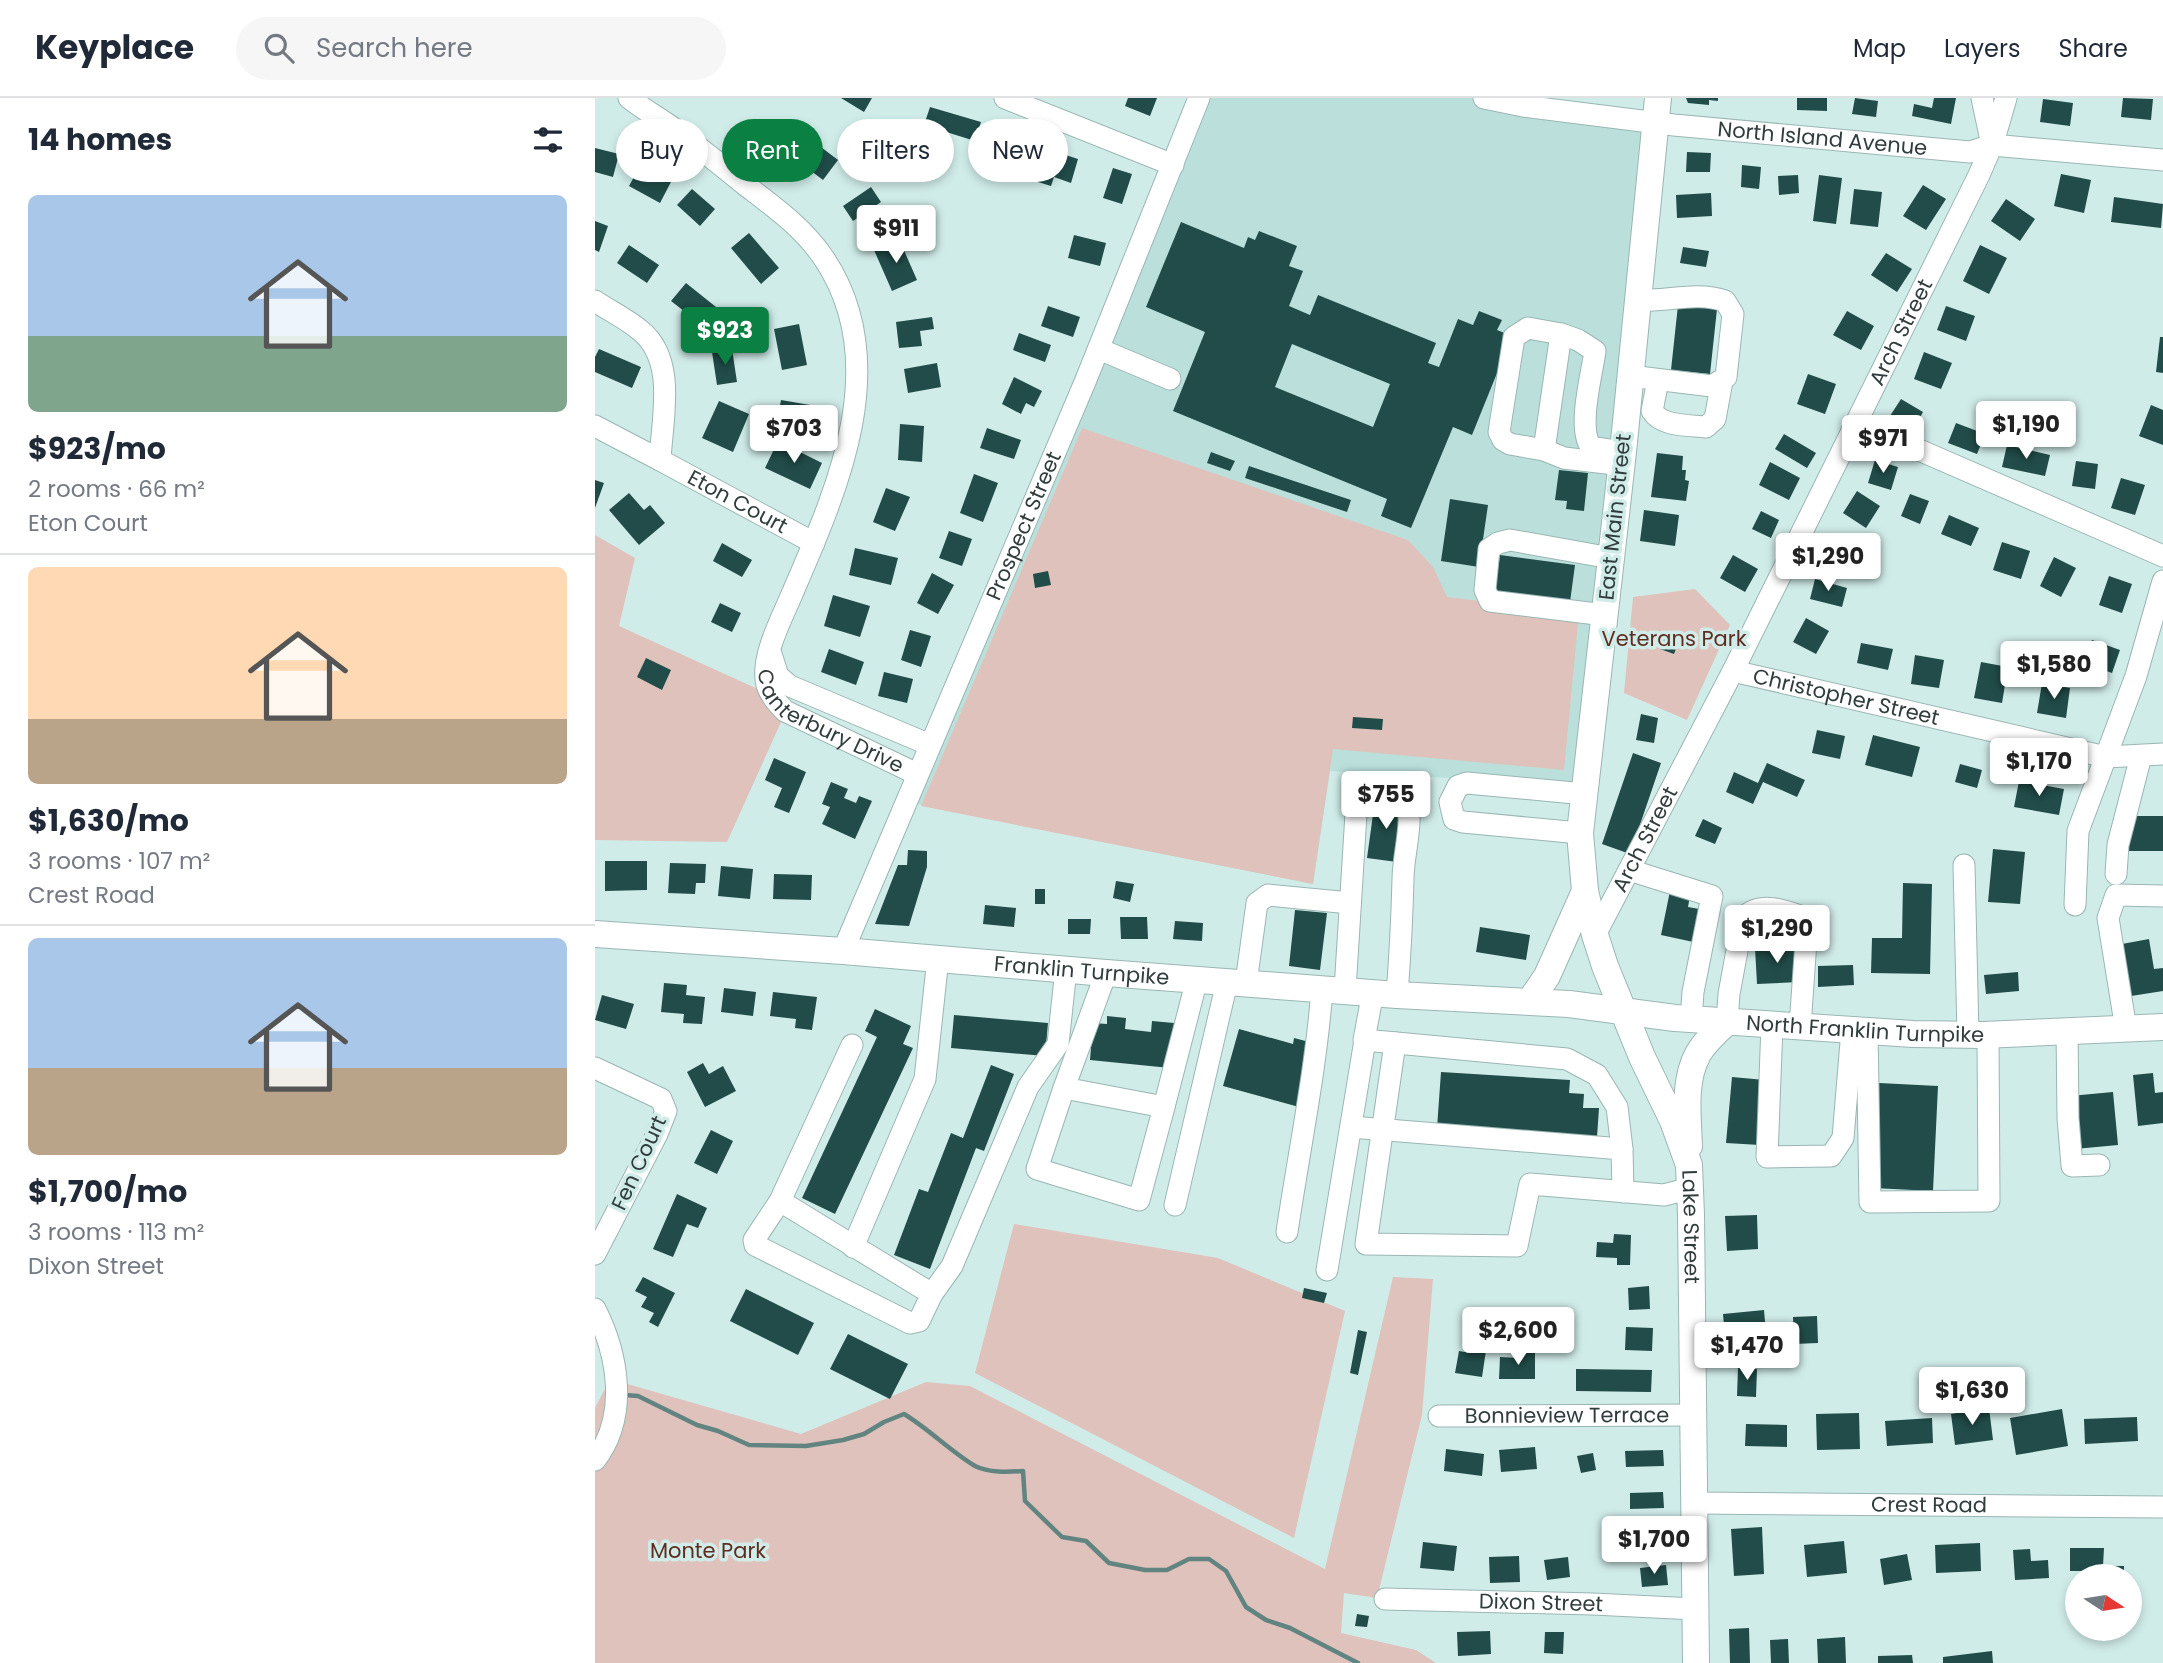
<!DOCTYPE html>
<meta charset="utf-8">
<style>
body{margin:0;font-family:Poppins,sans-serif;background:#f6f6f7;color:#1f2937;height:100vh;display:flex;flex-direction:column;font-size:26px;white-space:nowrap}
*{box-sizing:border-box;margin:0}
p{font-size:23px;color:#747a83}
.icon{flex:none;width:38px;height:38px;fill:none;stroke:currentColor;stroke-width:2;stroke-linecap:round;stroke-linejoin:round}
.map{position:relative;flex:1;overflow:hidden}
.panel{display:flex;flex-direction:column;background:#fff;width:595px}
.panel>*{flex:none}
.hud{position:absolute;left:21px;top:21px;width:665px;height:63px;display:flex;gap:14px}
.needle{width:46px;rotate:102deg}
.buttons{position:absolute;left:1470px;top:1466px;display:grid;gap:14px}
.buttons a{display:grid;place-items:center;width:77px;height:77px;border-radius:50%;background:#fff;box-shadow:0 4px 10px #0003;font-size:35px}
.price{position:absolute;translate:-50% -60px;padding:0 16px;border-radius:7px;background:#fff;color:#222;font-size:23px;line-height:46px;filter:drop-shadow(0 2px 4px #0008)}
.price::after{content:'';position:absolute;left:50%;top:42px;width:21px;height:16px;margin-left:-10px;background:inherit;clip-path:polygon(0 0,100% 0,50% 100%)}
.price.current{background:#0b8043;color:#fff}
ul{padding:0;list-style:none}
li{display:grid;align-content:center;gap:14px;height:371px;padding:0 28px}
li+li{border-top:2px solid #e0e1e3}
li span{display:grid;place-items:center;height:217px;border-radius:10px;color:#555}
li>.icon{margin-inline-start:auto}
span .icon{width:126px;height:126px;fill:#fffc;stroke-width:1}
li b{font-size:30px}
h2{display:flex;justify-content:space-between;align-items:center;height:84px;padding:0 28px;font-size:30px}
.tag{padding:0 24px;border-radius:32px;background:#fff;box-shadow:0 4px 10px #0003;font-size:24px;line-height:63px}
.tag.current{background:#0b8043;color:#fff}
header{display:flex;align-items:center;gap:42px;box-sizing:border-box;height:98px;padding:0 35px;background:#fff;border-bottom:2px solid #e0e1e3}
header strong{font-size:33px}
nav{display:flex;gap:38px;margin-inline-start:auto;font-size:24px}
.search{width:490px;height:63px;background:#f6f6f7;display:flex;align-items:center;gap:18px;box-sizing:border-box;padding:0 24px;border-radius:38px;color:#747a83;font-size:26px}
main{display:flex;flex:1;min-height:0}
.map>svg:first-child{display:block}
.built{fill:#bbe0dc}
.green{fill:#dfc2bb}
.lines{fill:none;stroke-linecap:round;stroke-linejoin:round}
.stream{stroke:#618481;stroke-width:4.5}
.building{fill:#214c49;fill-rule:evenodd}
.minor-casing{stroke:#9ab6b3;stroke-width:23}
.major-casing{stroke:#9ab6b3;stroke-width:28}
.minor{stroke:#fff;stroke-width:21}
.major{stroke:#fff;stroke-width:26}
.labels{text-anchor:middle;stroke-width:7;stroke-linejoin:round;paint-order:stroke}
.street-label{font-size:21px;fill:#313d3c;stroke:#d0ece9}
.park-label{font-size:21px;fill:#5f2c1f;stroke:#d0ece9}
</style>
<header>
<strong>Keyplace</strong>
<div class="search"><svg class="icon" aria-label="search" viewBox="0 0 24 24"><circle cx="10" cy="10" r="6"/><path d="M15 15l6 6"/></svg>Search here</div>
<nav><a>Map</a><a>Layers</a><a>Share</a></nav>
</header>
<main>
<section class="panel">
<h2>14 homes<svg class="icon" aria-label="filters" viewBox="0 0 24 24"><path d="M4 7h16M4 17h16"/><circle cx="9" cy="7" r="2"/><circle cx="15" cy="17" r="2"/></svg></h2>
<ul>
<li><span style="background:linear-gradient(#a9c7e8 65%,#7fa58c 0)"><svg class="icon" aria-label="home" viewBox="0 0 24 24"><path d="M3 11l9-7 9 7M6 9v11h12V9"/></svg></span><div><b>$923/mo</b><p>2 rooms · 66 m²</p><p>Eton Court</p></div></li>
<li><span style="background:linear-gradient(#ffd9b3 70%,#b9a48a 0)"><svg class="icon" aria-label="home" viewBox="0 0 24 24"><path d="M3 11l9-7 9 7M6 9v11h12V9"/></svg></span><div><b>$1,630/mo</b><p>3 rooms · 107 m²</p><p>Crest Road</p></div></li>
<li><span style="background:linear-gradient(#a9c7e8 60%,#b9a48a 0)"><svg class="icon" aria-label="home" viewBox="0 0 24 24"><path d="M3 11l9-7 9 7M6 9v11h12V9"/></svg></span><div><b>$1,700/mo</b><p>3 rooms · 113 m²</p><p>Dixon Street</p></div></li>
</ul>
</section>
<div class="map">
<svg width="1568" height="1565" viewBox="0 0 1568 1565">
<rect width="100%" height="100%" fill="#d0ece9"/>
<!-- built -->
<path class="built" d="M604,0H889L1061,23L990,688L735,673L718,786L311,704Z"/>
<!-- green -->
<path class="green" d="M487,330L813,442L838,469L852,499L984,515L969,672L738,651L718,786L326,708Z
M0,437L40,460L24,528L165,592L187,622L132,744L0,742Z
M1100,491L1135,527L1092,622L1029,595L1038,499Z
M419,1126L623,1160L750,1213L699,1440L380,1275Z
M798,1179L838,1181L827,1317L782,1500L749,1495L746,1535L821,1552L841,1565H0V1310L15,1281L206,1336L331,1284L375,1288L730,1471Z"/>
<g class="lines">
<!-- stream -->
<path class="stream" d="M30,1297L43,1298L102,1327L123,1333L154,1347L211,1348L248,1342L269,1336L289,1324L309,1316C334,1331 355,1353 380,1368C394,1375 413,1374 428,1373L430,1403L467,1439L491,1443L514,1465L550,1472H572L594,1461H614L631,1473L651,1509L671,1522L695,1530L763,1565"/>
</g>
<!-- building -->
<path class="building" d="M246,0H277L269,14Z
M533,0H562L555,18L530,8Z
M1091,0H1123V3L1114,2V7L1093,5Z
M1202,0H1232V13L1202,12Z
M1260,0L1283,3L1281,19L1257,16Z
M1339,0H1361L1356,26L1317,18L1319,6L1337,10Z
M1528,0L1558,1L1556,22L1526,19Z
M1448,1L1478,5L1475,28L1445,24Z
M335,9L386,24L380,43L329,27Z
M404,24L431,32L427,47L399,38Z
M214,40L243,62L228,82L199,60Z
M446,49L483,61L476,85L459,79L456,88L420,77L424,62L441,67Z
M0,50L24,56L18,79L0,74Z
M1092,54L1116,55L1115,74H1091Z
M46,66L77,82L65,105L34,88Z
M1147,67L1166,69L1164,91L1146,89Z
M518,70L537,76L527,106L508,100Z
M1466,76L1496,82L1489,115L1459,108Z
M1203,77L1204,95L1184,97L1183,78Z
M1224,77L1247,80L1241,126L1218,123Z
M1328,87L1351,101L1331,132L1308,118Z
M276,89L286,104L258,123L248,108Z
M97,91L120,111L105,128L82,107Z
M1259,91L1287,94L1283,129L1255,126Z
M1116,95L1117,118L1082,120L1081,97Z
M1519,99L1568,106L1566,130L1516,124Z
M1411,101L1440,121L1425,143L1396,123Z
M0,123L13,128L4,154L0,152Z
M586,124L649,150L653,139L660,142L664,133L702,148L694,168L708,173L694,208L715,217L723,197L841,245L833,265L844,269L863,221L878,227L884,213L907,222L902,232L917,238L877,337L858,329L816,430L786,418L792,401L578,313L610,234L551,209ZM697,246L795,286L778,329L680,289Z
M154,135L184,170L166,186L136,150Z
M479,137L511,145L505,168L473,160Z
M304,141L322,182L297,193L279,152Z
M34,147L64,167L52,185L22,165Z
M1385,147L1412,160L1394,196L1368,183Z
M1088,149L1114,153L1111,169L1085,165Z
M1291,155L1317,171L1302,194L1276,177Z
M91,185L121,209L107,227L76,203Z
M1083,207L1122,211L1115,276L1076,272Z
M453,208L485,219L478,239L446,228Z
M1351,208L1380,218L1371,243L1342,232Z
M1252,213L1279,228L1266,252L1238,237Z
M337,219L339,231L325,233L327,248L304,250L301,224Z
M204,226L212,267L187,272L179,231Z
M424,235L456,247L450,264L418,252Z
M1565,239H1568V275L1561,274Z
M4,251L46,269L37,290L0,274V259Z
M137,251L142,284L122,287L117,254Z
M1329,254L1357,265L1346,291L1319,281Z
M342,265L346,289L313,295L309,271Z
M1213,276L1241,286L1230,316L1202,306Z
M419,279L447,293L439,309L431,305L426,316L407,306Z
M1306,301L1328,314L1318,332L1295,318Z
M186,302L215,307L211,334L181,329Z
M124,303L154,316L138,354L107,340Z
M1556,307L1568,312V347L1544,338Z
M1361,325L1390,336L1382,356L1353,345Z
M305,326L329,328L327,364L303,362Z
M392,330L426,342L419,361L385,350Z
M1189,336L1221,355L1212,370L1180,351Z
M183,343L227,365L215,391L170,370Z
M1412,347L1455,357L1450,378L1407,369Z
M616,354L640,363L635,373L612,365Z
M1062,355L1088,358L1087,372H1091L1090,382L1094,383L1091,403L1056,399Z
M1280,362L1303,369L1296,392L1273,385Z
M1481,363L1503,366L1500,391L1477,388Z
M1175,364L1205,380L1194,402L1164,387Z
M654,368L756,402L752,414L650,380Z
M964,372L993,375L989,413L971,411L972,403L960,402Z
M379,376L403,385L388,424L365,415Z
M1526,380L1550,387L1540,417L1516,410Z
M0,382L9,385L0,410Z
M291,390L315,399L300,433L278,424Z
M1262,393L1285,408L1271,430L1248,415Z
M34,395L49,412L55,407L70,425L44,447L14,412Z
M1315,396L1334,403L1325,426L1306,418Z
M855,401L893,407L884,469L846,463Z
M1049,412L1084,417L1080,448L1045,443Z
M1166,413L1184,422L1176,440L1157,431Z
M1354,417L1384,430L1376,448L1346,436Z
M354,433L377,441L367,468L344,460Z
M1234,438L1268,449L1263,465L1229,454Z
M1407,444L1435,453L1426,481L1398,472Z
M127,445L157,462L147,479L118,463Z
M260,450L303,460L296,487L254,477Z
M905,457L980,467L975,504L900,493Z
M1138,457L1163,471L1150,494L1125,480Z
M1459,459L1481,470L1466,499L1445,488Z
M453,473L456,487L440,490L438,476Z
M337,475L359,487L343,516L322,505Z
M1514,478L1537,486L1527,515L1504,507Z
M1220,481L1252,490L1247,509L1215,501Z
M238,497L275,508L265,539L229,528Z
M125,505L146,515L137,534L116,524Z
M1211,520L1234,533L1221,556L1198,544Z
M315,532L336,538L326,569L306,562Z
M1070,538L1084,543L1079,556L1065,551Z
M1497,542L1525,552L1517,575L1489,565Z
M1266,545L1298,551L1293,572L1262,565Z
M234,551L269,564L261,587L226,574Z
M1320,557L1349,562L1344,590L1316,586Z
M51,560L76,572L67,592L42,579Z
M1386,564L1413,569L1407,605L1379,600Z
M289,574L318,581L312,605L283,598Z
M1447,585L1475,590L1471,620L1442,615Z
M1046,616L1063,620L1059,645L1041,642Z
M758,619L788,621L787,632L757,630Z
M1222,632L1250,638L1245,661L1217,655Z
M1278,637L1325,649L1317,679L1270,667Z
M1038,655L1066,665L1035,756L1007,746Z
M179,660L211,674L194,715L179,709L187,690L170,682Z
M1172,665L1210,682L1202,699L1168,684L1158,706L1131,694L1139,674L1163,685Z
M1365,666L1387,672L1382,690L1360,684Z
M1424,683L1469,691L1464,717L1419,709Z
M236,684L253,691L249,700L261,705L264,698L277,703L260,741L227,726L235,709L227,706Z
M780,702L811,706L802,764L772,760Z
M1531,718H1568V753H1531Z
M1108,721L1127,730L1120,746L1100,738Z
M1398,751L1430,754L1425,806L1393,804Z
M313,752L332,753V769L314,828L280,826L303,767H312Z
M10,763H52V792L10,793Z
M75,765L111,766L110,785H101L100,796L73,795Z
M126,768L158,771L155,801L123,798Z
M179,776L217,777L216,802L178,801Z
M521,783L539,786L535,804L518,800Z
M1308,785L1337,786L1335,876L1276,875L1277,840H1307Z
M440,791H450V806H440Z
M1075,793L1095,798L1093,809L1110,812L1103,845L1066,837Z
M390,807L421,810L419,829L388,826Z
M700,812L732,815L725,872L694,868Z
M525,819H552L553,841H526Z
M473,821H496L495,836H473Z
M580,823L608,825L607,843L578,841Z
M885,829L935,837L931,862L881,854Z
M1554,841L1559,871L1568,870V893L1536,898L1527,846Z
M1202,848L1205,884L1162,886L1160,850Z
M1258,867L1259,887L1223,889V868Z
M1423,874L1424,893L1391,896L1389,877Z
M69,885L92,887L91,897L110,899L107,926L88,925L89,916L66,914Z
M129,890L161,894L158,918L126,914Z
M178,894L222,899L217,932L200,930L201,921L175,918Z
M7,897L39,906L31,931L0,922Z
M280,911L316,928L308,946L318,950L240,1116L207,1100L282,939L270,933Z
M359,917L453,925L450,958L356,950Z
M512,918L531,920L530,931L556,934L557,923L579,925L575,970L495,962L498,925L512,926Z
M644,931L698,946L699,940L722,946L704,1009L628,988Z
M108,965L114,976L128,968L141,993L110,1009L92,974Z
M396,967L419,976L389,1053L381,1050L335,1171L299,1157L324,1091L333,1094L356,1035L368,1040Z
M846,974L975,982L974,995L989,996L988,1010H1004L1002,1039L842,1030Z
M1558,975L1560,995L1568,994V1025L1543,1028L1538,977Z
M1137,979L1170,982L1165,1047L1131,1045Z
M1284,985L1343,988L1338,1093L1278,1090Z
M1518,994L1523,1047L1480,1051L1475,998Z
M116,1032L138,1043L122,1076L99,1065Z
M82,1096L112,1110L103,1130L92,1126L78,1159L58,1151Z
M1162,1117L1163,1151L1132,1153L1130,1118Z
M1019,1136L1036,1137L1035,1167H1022V1160L1001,1159L1002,1144L1018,1145Z
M48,1179L80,1195L63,1229L54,1224L59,1215L46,1209L52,1199L40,1193Z
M1054,1188L1055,1211L1034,1212L1033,1190Z
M709,1190L732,1195L729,1205L707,1200Z
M151,1191L219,1225L203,1257L135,1223Z
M1169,1212L1172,1247L1131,1251L1128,1216Z
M1222,1218L1223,1245L1199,1246L1198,1219Z
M1031,1229L1058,1230L1057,1253L1030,1252Z
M763,1232L772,1234L763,1277L755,1275Z
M253,1236L313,1266L295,1301L235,1271Z
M876,1244L892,1246L887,1279L860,1275L864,1253L875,1255Z
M924,1253H940V1281H904L905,1259L924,1260Z
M1143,1270L1162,1271L1161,1299L1142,1298Z
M981,1271L1057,1272L1056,1294L981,1293Z
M1394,1310L1398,1342L1360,1347L1356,1316Z
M1467,1311L1473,1348L1421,1357L1415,1320Z
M1264,1315L1265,1351L1222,1352L1221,1316Z
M1542,1319L1543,1343L1490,1346L1489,1321Z
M1337,1320L1338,1345L1292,1348L1290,1323Z
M1151,1326L1192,1327V1349L1150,1348Z
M940,1349L942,1371L906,1374L904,1352Z
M851,1351L889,1356L887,1378L849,1373Z
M1068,1352L1069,1368L1031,1369L1030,1353Z
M998,1355L1001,1372L986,1375L982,1358Z
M1068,1394L1069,1410L1035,1411V1395Z
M1167,1429L1169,1476L1139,1478L1136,1431Z
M1043,1432H1066V1450H1043Z
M1249,1443L1252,1475L1212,1479L1209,1447Z
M828,1444L862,1448L859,1473L825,1470Z
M1385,1445L1386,1473L1341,1475L1340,1447Z
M1475,1450H1509L1508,1468H1529V1479H1489V1473H1475Z
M1435,1451L1436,1463L1453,1462L1454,1480L1420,1482L1418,1452Z
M1312,1456L1317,1482L1289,1487L1285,1461Z
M924,1458L925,1484L895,1485L894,1459Z
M973,1459L975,1479L952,1482L949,1462Z
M1071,1467L1073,1487L1047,1489L1045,1470Z
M762,1516L774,1518L772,1529L760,1528Z
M1154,1530L1155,1565H1135L1134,1531Z
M895,1533L896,1556L863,1558L862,1534Z
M950,1534H969L968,1556L949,1555Z
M1250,1539L1251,1565H1223L1222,1541Z
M1193,1541L1194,1565H1176L1175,1542Z
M1397,1553L1398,1565H1348V1559Z
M1317,1557L1318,1565H1283V1558Z"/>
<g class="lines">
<!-- minor casing -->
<g class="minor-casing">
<g id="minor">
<path id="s1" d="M34,0C48,11 64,20 78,30C102,48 126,67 149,86C179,109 209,130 230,162C299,267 241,394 197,496C187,520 165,560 172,587C175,597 182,605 190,613L322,676"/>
<path d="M410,0L578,67"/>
<path id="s2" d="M889,0L928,8L1079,27L1375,54L1397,47L1568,62"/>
<path d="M1398,45L1411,0"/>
<path d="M0,203C15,213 32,221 46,233C82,263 67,321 65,362L0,328"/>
<path d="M966,236L933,230L919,239L904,334L908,342L915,346L949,352L969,360L1020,366"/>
<path d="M504,251L575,281"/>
<path d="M1035,278L1117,288L1131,279L1138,216L1130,203C1100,193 1073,204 1043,202"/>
<path d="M1063,282L1057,313C1067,329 1094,327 1111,329L1120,321L1127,283"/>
<path d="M1262,325L1568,458"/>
<path d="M949,352L966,236L983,242L1000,253C997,276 982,330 996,349L1028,354"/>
<path id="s3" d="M65,362L219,445"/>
<path d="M1010,517L895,503L890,492L894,451L903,445L915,442L1016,460"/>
<path d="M176,556L183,578L195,588L335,647"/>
<path id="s4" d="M1138,573L1511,659L1568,656"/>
<path d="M985,735L868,724L859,721L855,704L863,688L872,685L990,696"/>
<path d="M1369,767L1373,937"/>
<path d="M1034,772L1117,798L1098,894L1096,922"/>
<path d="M1521,776L1523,747L1546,658"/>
<path d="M1480,807L1483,733L1541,578L1568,483"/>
<path id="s5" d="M1000,837L1138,573L1384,77L1397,47L1387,0"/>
<path id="s6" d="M248,853L490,284L604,0"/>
<path d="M511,875L469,990L569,1009L602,881"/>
<path d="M651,885L662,805L673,797L755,805"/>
<path d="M750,892L762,700L772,691L809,695C821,719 808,754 808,781C807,820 805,858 802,897"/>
<path d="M778,894L769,942L972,961L1002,977L1022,1009L1027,1051L1028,1094"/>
<path d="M1132,924L1134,896L1148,820C1165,803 1190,812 1210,820L1211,843L1205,929"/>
<path d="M1177,927L1172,1059L1236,1058L1248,1040L1257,932"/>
<path d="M1531,931L1513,820L1521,797L1568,798"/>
<path d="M1472,932L1473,1020L1477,1068L1504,1067"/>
<path d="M1272,933L1275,1104L1394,1103L1393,937"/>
<path d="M800,945L771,1146L922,1148L935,1086L1069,1097L1096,1090"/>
<path d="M257,947L185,1103L337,1196"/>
<path d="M0,970L66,1001L71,1013L62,1036L0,1156"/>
<path d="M469,990L442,1071L544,1102L569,1009"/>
<path d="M756,1029L1027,1051"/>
<path d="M185,1103L159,1142L160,1147L315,1225L324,1223L337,1196L357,1168L433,989L463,946L471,871"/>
<path d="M580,1107L632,884"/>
<path d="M692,1134C704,1053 721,972 727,891"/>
<path d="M258,1149L330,981L343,860"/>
<path d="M732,1172L770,942"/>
<path d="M0,1211C23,1256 34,1318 0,1362"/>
<path id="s7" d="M844,1318L1098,1317"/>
<path id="s8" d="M1100,1405L1568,1409"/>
<path id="s9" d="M790,1501L998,1506L1100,1511"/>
</g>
</g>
<!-- major casing -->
<g class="major-casing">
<g id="major">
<path id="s10" d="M1063,0L1028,354L985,735L990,793L1000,837L1010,868L1047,959L1078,1023L1094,1067L1096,1117L1101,1565"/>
<path id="s11" d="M0,836L248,853L511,875L802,897L974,906L1080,920L1318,936L1388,937L1568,929"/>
<path d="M935,903L952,878L990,793"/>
<path d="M1094,1048C1093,1019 1088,983 1103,956C1110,944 1121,934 1132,924"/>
</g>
</g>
<!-- minor -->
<use href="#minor" class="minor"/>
<!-- major -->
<use href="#major" class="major"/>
</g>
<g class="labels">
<!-- street labels -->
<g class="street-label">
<text dy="7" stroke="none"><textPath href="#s2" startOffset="341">North Island Avenue</textPath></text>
<text dy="7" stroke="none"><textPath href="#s5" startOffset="676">Arch Street</textPath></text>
<text dy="7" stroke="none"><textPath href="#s3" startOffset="88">Eton Court</textPath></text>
<text transform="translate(1020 419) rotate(-84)" y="7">East Main Street</text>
<text dy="7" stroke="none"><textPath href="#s6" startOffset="462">Prospect Street</textPath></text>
<text dy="7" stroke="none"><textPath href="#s4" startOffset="116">Christopher Street</textPath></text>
<text dy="7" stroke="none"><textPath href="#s1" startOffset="775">Canterbury Drive</textPath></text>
<text dy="7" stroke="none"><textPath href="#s5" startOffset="108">Arch Street</textPath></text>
<text dy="7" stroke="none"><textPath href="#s11" startOffset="488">Franklin Turnpike</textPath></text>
<text dy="7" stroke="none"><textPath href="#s11" startOffset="1274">North Franklin Turnpike</textPath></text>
<text transform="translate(44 1065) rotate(-65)" y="7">Fen Court</text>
<text dy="7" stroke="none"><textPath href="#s10" startOffset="1153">Lake Street</textPath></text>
<text dy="7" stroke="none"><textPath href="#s7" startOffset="128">Bonnieview Terrace</textPath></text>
<text dy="7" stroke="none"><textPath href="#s8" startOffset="234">Crest Road</textPath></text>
<text dy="7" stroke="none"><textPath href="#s9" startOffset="156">Dixon Street</textPath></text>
</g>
<!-- park labels -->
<g class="park-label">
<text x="1079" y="548">Veterans Park</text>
<text x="113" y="1460">Monte Park</text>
</g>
</g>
</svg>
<div class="buttons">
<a><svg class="needle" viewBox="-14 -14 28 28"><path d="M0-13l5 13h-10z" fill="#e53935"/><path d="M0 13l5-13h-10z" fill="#747a83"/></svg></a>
</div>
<b class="price" style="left:301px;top:167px">$911</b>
<b class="price current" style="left:130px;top:269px">$923</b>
<b class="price" style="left:1431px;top:363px">$1,190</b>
<b class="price" style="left:199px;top:367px">$703</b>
<b class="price" style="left:1288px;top:377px">$971</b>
<b class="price" style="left:1233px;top:495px">$1,290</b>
<b class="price" style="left:1459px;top:603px">$1,580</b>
<b class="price" style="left:1444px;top:700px">$1,170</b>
<b class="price" style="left:791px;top:733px">$755</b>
<b class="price" style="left:1182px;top:867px">$1,290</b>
<b class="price" style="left:923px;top:1269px">$2,600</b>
<b class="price" style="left:1152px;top:1284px">$1,470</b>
<b class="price" style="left:1377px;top:1329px">$1,630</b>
<b class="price" style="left:1059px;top:1478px">$1,700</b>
<div class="hud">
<a class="tag">Buy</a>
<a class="tag current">Rent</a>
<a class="tag">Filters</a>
<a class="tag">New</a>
</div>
</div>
</main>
